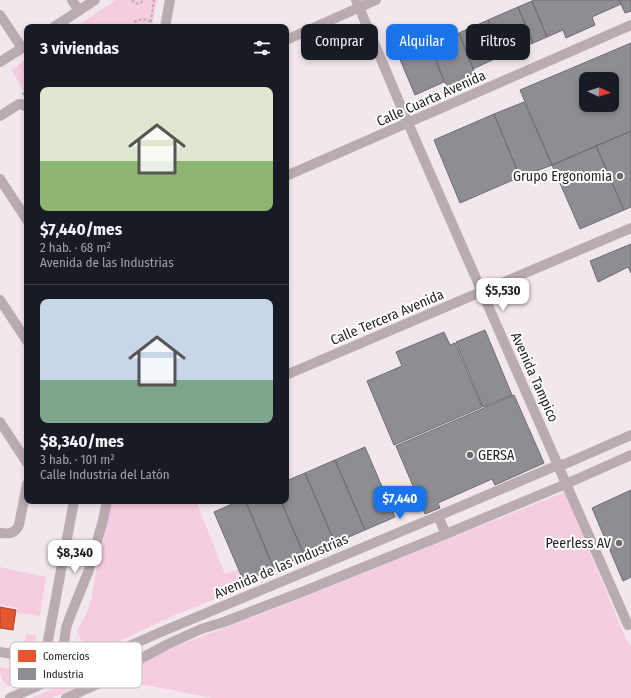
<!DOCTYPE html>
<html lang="es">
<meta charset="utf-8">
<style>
body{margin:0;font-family:"Fira Sans Condensed",sans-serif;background:#242831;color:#f1f3f6;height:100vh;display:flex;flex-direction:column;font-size:15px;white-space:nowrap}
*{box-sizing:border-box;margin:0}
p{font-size:13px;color:#9ea1a6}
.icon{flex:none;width:22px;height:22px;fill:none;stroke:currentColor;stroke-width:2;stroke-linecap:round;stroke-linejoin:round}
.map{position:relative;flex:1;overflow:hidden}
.panel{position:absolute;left:24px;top:24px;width:265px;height:480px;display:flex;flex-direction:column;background:#171b24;border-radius:8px;box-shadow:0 2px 6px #0003}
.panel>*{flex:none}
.guide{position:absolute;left:301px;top:24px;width:270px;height:36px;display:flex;gap:8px}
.needle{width:26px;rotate:94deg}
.fabs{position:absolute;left:579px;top:72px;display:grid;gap:8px}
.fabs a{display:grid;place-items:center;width:40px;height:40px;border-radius:8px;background:#171b24;box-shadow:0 2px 6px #0003;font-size:20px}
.price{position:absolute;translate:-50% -34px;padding:0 9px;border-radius:8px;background:#fff;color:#222;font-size:13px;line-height:26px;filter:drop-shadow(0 1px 2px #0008)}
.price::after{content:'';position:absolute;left:50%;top:24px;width:12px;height:9px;margin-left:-6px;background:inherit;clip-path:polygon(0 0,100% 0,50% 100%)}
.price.selected{background:#1a73e8;color:#fff}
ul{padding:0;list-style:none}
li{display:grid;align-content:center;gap:8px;height:212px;padding:0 16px}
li+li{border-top:1px solid #363941}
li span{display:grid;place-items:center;height:124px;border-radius:8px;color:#555}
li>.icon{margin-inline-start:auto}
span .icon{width:72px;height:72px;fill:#fffc;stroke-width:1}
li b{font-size:17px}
h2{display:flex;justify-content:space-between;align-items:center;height:48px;padding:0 16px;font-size:17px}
.tag{padding:0 14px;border-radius:8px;background:#171b24;box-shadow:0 2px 6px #0003;font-size:14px;line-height:36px}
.tag.selected{background:#1a73e8;color:#fff}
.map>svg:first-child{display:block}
.green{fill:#f6cde0}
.shops{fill:#e4572e;stroke:#ac472c}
.industry{fill:#8d8d92;stroke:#6f6d72;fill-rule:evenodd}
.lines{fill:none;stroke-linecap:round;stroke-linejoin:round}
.path{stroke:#b9aeb3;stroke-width:2;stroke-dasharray:3 2;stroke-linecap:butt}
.minor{stroke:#b9acb1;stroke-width:10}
.poi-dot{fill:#70686b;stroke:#fff;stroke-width:1.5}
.labels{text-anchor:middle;stroke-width:4;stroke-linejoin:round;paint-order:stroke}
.street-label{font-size:14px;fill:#2a2326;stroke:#fff}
.poi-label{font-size:14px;fill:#2a2326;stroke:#fff;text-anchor:end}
.key{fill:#fff;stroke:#bfbdbe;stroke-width:1}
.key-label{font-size:11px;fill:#2a2326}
</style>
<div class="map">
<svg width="631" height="698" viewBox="0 0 631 698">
<rect width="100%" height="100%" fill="#f2e7ec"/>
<!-- green -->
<path class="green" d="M116,0H157L152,27H76Z
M27,59V92L24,91L11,70Z
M565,492L626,639L629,644L631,646V698H212L135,683L128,676L146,660L174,647L282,606Z
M111,501H196L225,574L239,569L246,588L223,596L177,614L107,647C104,648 101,649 98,649C88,648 79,640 77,631L86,614L92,598L94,581Z
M0,567L46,577L40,616L17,613L18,608L0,605Z
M26,634L37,635L34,643L30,645H24Z
M121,661H127L129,662L123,667L52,698H32L97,669Z
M0,667L24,671L26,678L9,686L4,683L0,673Z"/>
<!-- shops -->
<path class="shops" d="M0,607L16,610L13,630L0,628Z"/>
<!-- industry -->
<path class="industry" d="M534,0H619L621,4L592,17L595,25L566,38L563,30L547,37L532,1Z
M619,0H631V11L625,13Z
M532,1L547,37L533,43L518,7Z
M518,7L533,43L503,55L488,20Z
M488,20L503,55L473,69L459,33Z
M459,33L477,78L448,90L430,45Z
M631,43V131L552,165L520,90ZM586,79H612V105H586Z
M430,45L444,82L415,95L399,57Z
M524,102L552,165L520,177L494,114Z
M494,114L520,177L460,203L434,140Z
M631,131V207L624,210L596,146Z
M596,146L624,210L580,229L552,165Z
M631,244V273L628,267L598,282L590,261Z
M485,330L512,395L483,407L456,342Z
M444,332L450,345L455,343L482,407L394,445L367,381L402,366L396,352Z
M514,395L544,463L495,485L492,479L438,503L440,508L425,514L396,446Z
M365,447L395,517L365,530L335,460Z
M335,460L365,530L335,543L305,473Z
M305,473L335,543L305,556L281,501H286V481Z
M631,490V577L623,581L592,508Z
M239,501H245L274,569L244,582L214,512Z
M246,501H281L304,556L274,569Z"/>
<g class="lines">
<!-- path -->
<path class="path" d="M132,0C135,5 140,5 143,0
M134,22C140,19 145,18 151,22
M150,27L154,0
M23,95L24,92L27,93"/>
<!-- minor -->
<path class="minor" d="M72,0L79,11
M356,0L408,123L628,625
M0,15L22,48
M54,27L95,0
M165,27L170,0
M286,40L376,0
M0,62L27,45
M0,116L19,104H21L27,107
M286,176L631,25
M0,179L27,220
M0,300L27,341
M286,375L631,228
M0,422L27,463
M438,516L446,534
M0,533C9,534 15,534 19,525L27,484
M48,647L96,660
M63,651L66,628L71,614L89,570L103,520L107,501
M0,652L34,658L41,657L46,651L74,501
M10,698L161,632L438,516L558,465L565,464L631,435
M66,698L120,674L142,658L166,645L201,629L224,622L302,592L446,534L566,484L631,455"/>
</g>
<!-- markers -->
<g class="poi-dot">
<circle cx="620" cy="176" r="4"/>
<circle cx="470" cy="455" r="4"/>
<circle cx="619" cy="543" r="4"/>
</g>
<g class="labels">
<!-- street labels -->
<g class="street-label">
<text transform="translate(431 98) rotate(-24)" y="5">Calle Cuarta Avenida</text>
<text transform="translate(387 317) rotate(-23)" y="5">Calle Tercera Avenida</text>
<text transform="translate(535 377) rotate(66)" y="5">Avenida Tampico</text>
<text transform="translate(281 566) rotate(-23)" y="5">Avenida de las Industrias</text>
</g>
<!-- poi labels -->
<g class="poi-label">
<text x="612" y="181">Grupo Ergonomia</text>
<text x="478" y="460" text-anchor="start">GERSA</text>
<text x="611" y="548">Peerless AV</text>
</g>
</g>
<!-- legend -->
<rect x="10" y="642" width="132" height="46" rx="6" class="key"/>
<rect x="18" y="650" width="18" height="12" fill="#e4572e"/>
<rect x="18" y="668" width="18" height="12" fill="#8d8d92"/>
<g class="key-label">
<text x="43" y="660">Comercios</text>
<text x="43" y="678">Industria</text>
</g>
</svg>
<div class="fabs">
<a><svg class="needle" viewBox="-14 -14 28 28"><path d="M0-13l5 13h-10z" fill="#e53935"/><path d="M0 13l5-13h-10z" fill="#9ea1a6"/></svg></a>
</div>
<b class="price" style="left:503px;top:312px">$5,530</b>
<b class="price selected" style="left:400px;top:520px">$7,440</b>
<b class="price" style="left:75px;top:574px">$8,340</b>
<div class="guide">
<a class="tag">Comprar</a>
<a class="tag selected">Alquilar</a>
<a class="tag">Filtros</a>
</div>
<section class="panel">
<h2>3 viviendas<svg class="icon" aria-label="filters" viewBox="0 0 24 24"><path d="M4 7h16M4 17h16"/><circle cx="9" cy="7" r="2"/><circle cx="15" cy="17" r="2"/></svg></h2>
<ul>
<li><span style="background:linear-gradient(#dfe7d0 60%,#8fb573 0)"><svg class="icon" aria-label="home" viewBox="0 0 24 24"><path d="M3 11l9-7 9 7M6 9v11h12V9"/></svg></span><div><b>$7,440/mes</b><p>2 hab. · 68 m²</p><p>Avenida de las Industrias</p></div></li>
<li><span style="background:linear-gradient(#c9d6e8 65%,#7fa58c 0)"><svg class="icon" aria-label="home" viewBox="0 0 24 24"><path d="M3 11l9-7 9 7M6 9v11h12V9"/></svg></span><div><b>$8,340/mes</b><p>3 hab. · 101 m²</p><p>Calle Industria del Latón</p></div></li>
</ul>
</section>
</div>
